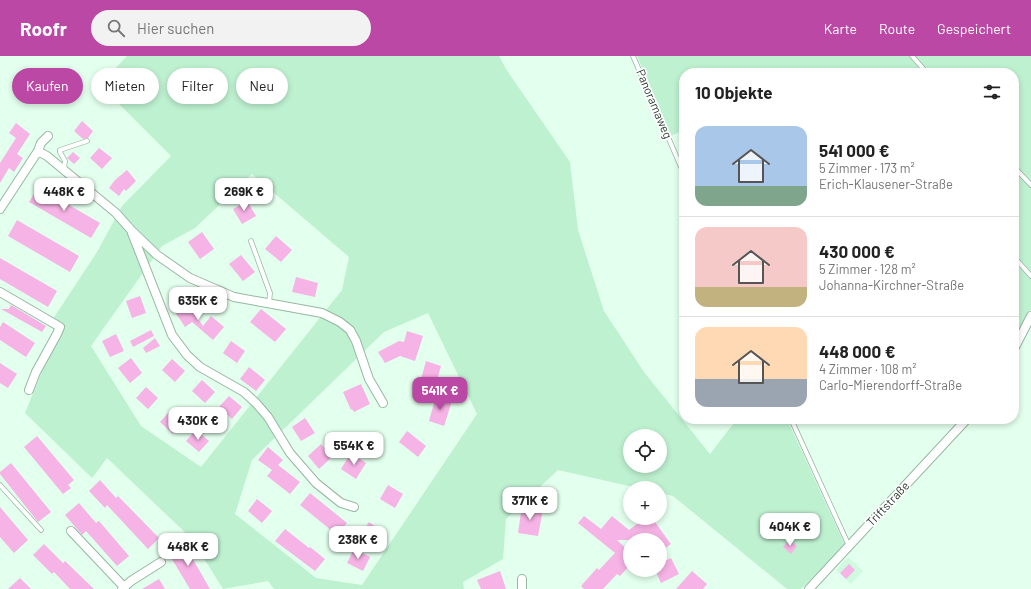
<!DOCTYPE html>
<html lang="de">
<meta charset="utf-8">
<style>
body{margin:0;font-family:Barlow,sans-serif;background:#f2f2f2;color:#222;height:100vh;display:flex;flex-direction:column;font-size:15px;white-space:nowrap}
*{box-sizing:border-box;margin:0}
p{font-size:13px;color:#767676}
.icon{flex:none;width:22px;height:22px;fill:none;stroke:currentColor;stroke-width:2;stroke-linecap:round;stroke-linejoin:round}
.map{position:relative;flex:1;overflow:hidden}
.details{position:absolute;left:679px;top:12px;width:340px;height:356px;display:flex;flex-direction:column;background:#fff;border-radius:16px;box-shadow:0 2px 6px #0003}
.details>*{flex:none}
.banner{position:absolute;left:12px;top:12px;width:380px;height:36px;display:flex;gap:8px}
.tools{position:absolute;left:623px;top:373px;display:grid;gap:8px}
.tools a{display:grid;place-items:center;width:44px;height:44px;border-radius:50%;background:#fff;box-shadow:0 2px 6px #0003;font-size:20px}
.price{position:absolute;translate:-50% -34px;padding:0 9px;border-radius:8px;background:#fff;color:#222;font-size:13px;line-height:26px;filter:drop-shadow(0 1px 2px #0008)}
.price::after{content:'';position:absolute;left:50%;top:24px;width:12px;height:9px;margin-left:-6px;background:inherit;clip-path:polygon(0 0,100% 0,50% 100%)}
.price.current{background:#ba48a4;color:#fff}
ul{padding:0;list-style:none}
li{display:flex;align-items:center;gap:12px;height:100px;padding:0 16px}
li+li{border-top:1px solid #e0e0e0}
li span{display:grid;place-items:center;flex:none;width:112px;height:80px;border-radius:12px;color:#555}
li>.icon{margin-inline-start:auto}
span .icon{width:48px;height:48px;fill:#fffc;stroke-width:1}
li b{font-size:17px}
h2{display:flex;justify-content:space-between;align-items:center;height:48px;padding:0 16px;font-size:17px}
.pill{padding:0 14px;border-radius:18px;background:#fff;box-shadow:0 2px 6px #0003;font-size:14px;line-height:36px}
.pill.current{background:#ba48a4;color:#fff}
header{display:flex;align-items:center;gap:24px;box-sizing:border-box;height:56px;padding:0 20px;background:#ba48a4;color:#fff}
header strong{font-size:19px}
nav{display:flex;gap:22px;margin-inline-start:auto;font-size:14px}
.search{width:280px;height:36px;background:#f2f2f2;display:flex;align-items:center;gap:10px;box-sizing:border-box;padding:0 14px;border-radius:22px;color:#767676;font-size:15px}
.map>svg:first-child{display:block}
.built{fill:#d0fadf}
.green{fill:#bef1d0;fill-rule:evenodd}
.building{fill:#f6b3e5}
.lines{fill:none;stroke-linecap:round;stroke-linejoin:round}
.lane-casing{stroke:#96b7a2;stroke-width:5.5}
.street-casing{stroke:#96b7a2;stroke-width:10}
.lane{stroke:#fff;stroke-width:4}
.street{stroke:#fff;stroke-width:8}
.labels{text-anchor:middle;stroke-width:3.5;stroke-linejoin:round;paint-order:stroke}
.street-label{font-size:12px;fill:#2e3b33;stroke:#fff}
</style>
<header>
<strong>Roofr</strong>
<div class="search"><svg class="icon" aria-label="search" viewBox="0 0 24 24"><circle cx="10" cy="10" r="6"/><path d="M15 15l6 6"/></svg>Hier suchen</div>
<nav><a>Karte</a><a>Route</a><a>Gespeichert</a></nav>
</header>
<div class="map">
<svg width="1031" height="533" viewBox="0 0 1031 533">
<rect width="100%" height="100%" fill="#e3ffed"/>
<!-- built -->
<path class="built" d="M848,501L863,515L851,528L836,514Z"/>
<!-- green -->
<path class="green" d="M127,0H499L506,13L570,106L578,174L604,255L644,316L710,398L737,363H787L845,489L801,533H787L673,440L660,437V432H638L558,414L506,463L503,503L463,526L464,533H274L268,525L223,533L192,483L107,402L92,422L25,357L60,271L51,266L97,196L122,150L171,100L100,29ZM252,118L349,201L342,234L201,411L141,370L91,290L162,190L195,172ZM428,257L477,358L362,529L316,522L235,458L252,404L384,276ZM630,380H660V410H630Z
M637,0H1031V253L1014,286V17H684V74L671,80Z"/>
<!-- building -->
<path class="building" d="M82,65L93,75L88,82L83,83L74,75Z
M16,67L30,78L17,98L23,102L14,116L9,112L0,127V107L16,82L9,77Z
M99,92L112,102L102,113L90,102Z
M73,96L80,102L74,108L67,102Z
M127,114L136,125L126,135L124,133L119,140L109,132L115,124Z
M38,131L100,167L91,182L29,146Z
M247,145L256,160L242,168L233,153Z
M17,164L79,200L70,216L8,180Z
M202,176L214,193L200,203L188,186Z
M276,180L292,194L281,206L265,193Z
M241,199L255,216L243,225L229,208Z
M0,202L57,235L48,251L0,223Z
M296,221L318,227L315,241L292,236Z
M140,240L146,257L132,262L126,245Z
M185,244L203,270L211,260L224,271L213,284L192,266L185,271L173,253Z
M11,249L46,270L42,276L1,253H9Z
M261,253L286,273L275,286L250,266Z
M3,266L35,287L26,301L0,284V271Z
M151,274L154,280L133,291L130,285Z
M407,275L423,280L415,305L400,300L385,307L378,296L399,285L404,286Z
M116,278L124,295L110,301L102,285Z
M155,282L160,290L146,297L143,292Z
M231,285L245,295L237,307L223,297Z
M131,302L142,317L130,327L118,312Z
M172,303L185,315L175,326L162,314Z
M426,305L441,310L434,335L419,330Z
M0,307L17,318L8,332L0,327Z
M249,311L265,324L256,335L240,323Z
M202,324L215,336L205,347L192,335Z
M361,328L370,348L354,356L352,353L351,354L343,336Z
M146,331L158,342L148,353L136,342Z
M229,340L242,351L232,363L219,351Z
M436,340L452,345L444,370L429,365Z
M170,355L183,367L173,378L160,366Z
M305,362L315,377L301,385L292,371Z
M196,374L209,385L199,396L186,385Z
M407,375L426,390L418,401L399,386Z
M37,380L74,424L68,429L71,432L63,438L24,391Z
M321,388L332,401L319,413L308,400Z
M268,391L283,404L278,409L300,426L290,438L267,420L272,414L258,404Z
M351,397L366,407L356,423L341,413Z
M11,407L51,456L38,466L0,418V416Z
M100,424L116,442L118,440L159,482L148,493L107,449L105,452L89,435Z
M388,429L403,438L395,452L380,443Z
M310,437L347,467L337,479L300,449Z
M257,443L272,455L262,467L248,455Z
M79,447L96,467L99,465L129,500L117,510L86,475L82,479L65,459Z
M522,450L543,453L538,480L518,477Z
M0,451L28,484L14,497L0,481Z
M584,460L601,473L612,460L629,474L645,462H652L671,488L660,496V484H650L644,477L635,484H617L630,496V509L620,520L617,518L603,533H584L581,530L597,512L599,514L615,497L578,467Z
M369,466L383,476L375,489L360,480Z
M285,473L309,492L310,491L325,503L315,515L275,485Z
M789,484L797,490L791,498L783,491Z
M183,486L210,533H190L167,495Z
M44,488L63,507L65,505L94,533H70L54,516L52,518L33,499Z
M354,493L370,501L363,515L347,507Z
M671,502L679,518L661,527L655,514H660V507Z
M849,508L855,514L846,523L840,517Z
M500,515L506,533H481L477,524Z
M692,515L707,528L703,533H676Z
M20,522L31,533H8Z
M159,523L165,533H142Z"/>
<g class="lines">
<!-- lane casing -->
<g class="lane-casing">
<path id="lane" d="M633,0L684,118
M912,0L927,17
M1014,111L1031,129
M64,113L65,105L60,96V94L87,85
M251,185L270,237L269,247
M1014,201L1031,220
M791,363L849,490
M0,429L41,474"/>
</g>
<!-- street casing -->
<g class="street-casing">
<path id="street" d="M38,95L47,100L116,157L131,174L157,199L190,222L234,241L322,257L340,266L350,274L356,285L369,323L383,347
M0,153L38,95L41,87L48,80
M132,177L172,279L187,299L200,311L244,336L256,347L268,361L290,397L316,427L341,447L354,451
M0,236L60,271L57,278L36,316L29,334
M1014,293L1031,260
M71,475L124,531
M522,523V533
M122,533L131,525L161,506
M809,533L967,363"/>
</g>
<!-- lane -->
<use href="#lane" class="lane"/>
<!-- street -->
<use href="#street" class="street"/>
</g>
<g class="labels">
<!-- street labels -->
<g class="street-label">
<text transform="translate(654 48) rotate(67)" y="4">Panoramaweg</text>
<text transform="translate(888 448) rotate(-47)" y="4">Triftstraße</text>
</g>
</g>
</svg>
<div class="tools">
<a><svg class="icon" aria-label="locate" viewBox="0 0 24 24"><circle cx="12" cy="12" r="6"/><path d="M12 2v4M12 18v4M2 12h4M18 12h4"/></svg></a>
<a>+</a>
<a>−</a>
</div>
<b class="price" style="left:64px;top:156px">448K €</b>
<b class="price" style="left:244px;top:156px">269K €</b>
<b class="price" style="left:198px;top:265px">635K €</b>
<b class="price current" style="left:440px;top:355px">541K €</b>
<b class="price" style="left:198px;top:385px">430K €</b>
<b class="price" style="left:354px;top:410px">554K €</b>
<b class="price" style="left:530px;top:465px">371K €</b>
<b class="price" style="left:790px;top:491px">404K €</b>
<b class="price" style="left:358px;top:504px">238K €</b>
<b class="price" style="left:188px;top:511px">448K €</b>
<div class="banner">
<a class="pill current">Kaufen</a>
<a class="pill">Mieten</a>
<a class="pill">Filter</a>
<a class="pill">Neu</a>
</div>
<section class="details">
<h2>10 Objekte<svg class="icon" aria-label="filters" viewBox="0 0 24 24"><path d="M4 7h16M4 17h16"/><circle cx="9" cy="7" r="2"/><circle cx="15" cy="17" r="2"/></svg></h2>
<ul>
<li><span style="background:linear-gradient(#a9c7e8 75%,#7fa58c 0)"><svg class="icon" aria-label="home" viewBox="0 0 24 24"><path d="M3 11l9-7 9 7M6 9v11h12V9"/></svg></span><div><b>541 000 €</b><p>5 Zimmer · 173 m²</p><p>Erich-Klausener-Straße</p></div></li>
<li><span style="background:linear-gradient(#f6c9c9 75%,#c2b280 0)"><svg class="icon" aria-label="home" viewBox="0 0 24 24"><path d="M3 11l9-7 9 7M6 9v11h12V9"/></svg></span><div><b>430 000 €</b><p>5 Zimmer · 128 m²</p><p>Johanna-Kirchner-Straße</p></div></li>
<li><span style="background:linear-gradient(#ffd9b3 65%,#9aa5b1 0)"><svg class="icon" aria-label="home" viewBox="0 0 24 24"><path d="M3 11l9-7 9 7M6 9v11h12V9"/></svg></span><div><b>448 000 €</b><p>4 Zimmer · 108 m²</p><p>Carlo-Mierendorff-Straße</p></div></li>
</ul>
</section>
</div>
